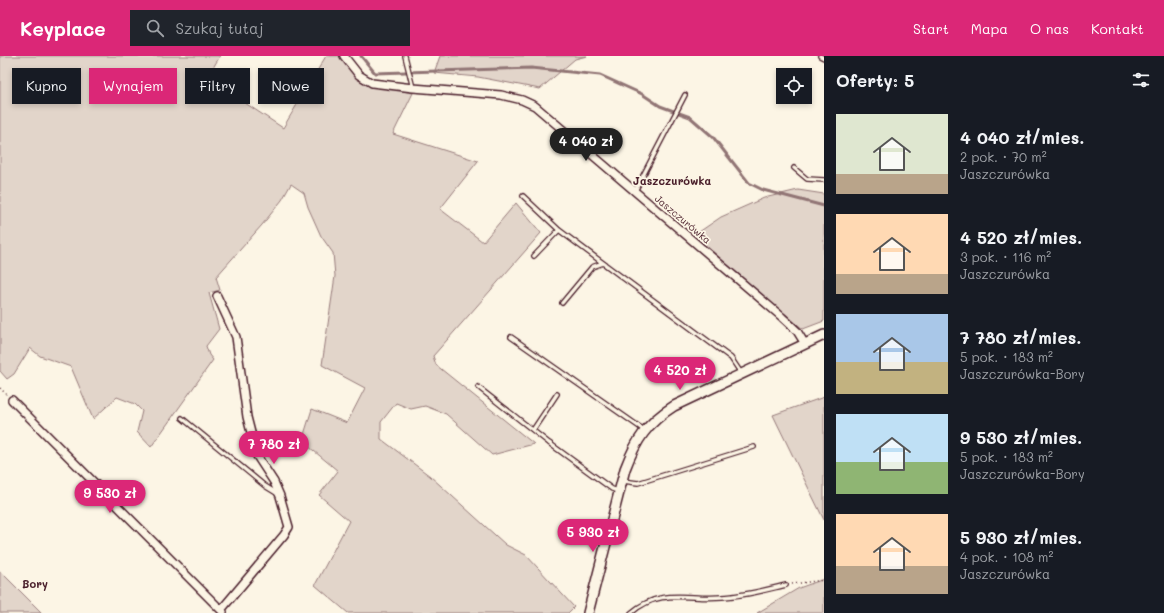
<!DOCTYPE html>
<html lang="pl">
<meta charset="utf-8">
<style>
body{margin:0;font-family:Mali,sans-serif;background:#20242c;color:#f1f3f6;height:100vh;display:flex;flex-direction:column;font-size:15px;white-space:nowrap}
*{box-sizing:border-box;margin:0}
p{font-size:13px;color:#9ea1a6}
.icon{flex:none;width:22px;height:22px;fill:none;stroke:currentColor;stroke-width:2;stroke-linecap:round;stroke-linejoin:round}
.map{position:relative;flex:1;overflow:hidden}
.side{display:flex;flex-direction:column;background:#171b24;width:340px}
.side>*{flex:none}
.hud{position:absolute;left:12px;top:12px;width:380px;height:36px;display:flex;gap:8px}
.fabs{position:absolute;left:776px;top:12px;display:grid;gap:8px}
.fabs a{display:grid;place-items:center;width:36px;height:36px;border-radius:0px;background:#171b24;box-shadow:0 2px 6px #0003;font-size:20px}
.price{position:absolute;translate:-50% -34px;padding:0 9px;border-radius:14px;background:#db2777;color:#fff;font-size:13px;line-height:26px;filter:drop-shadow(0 1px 2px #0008)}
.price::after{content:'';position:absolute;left:50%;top:24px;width:12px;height:9px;margin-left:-6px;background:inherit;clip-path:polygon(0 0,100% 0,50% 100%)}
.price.on{background:#222;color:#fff}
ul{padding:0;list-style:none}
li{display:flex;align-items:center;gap:12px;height:100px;padding:0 12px}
li span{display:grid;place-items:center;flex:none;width:112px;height:80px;border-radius:0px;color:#555}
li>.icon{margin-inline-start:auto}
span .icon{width:48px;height:48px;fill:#fffc;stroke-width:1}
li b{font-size:17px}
h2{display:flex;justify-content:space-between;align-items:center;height:48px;padding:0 12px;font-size:17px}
.tag{padding:0 14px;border-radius:0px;background:#171b24;box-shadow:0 2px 6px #0003;font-size:14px;line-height:36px}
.tag.on{background:#db2777;color:#fff}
header{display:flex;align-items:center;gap:24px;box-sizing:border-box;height:56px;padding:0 20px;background:#db2777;color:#fff}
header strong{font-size:19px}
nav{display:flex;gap:22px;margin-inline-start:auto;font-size:14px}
.search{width:280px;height:36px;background:#20242c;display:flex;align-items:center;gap:10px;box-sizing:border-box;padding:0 14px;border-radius:0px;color:#9ea1a6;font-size:15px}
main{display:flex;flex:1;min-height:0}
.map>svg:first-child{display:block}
.green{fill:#e2d5ca;stroke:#967a7a}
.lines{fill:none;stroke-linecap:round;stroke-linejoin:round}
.stream{stroke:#917474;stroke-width:3}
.service-casing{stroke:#4a1f2b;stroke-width:6}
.minor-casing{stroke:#4a1f2b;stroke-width:10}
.tertiary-casing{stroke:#4a1f2b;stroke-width:12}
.path{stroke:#4a1f2b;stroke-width:1.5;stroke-dasharray:1 3;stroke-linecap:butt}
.service{stroke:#fcf5e5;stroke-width:3.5}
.minor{stroke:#fcf5e5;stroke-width:7}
.tertiary{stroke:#fcf5e5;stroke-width:9}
.labels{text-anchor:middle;stroke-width:3.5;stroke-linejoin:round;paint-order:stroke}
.street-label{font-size:10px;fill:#4a1f2b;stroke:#fcf5e5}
.neighbourhood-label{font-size:11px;font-weight:bold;fill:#4a1f2b;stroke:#fcf5e5}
</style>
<header>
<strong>Keyplace</strong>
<div class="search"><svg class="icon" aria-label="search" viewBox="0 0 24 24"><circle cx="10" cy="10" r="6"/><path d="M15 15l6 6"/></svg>Szukaj tutaj</div>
<nav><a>Start</a><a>Mapa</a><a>O nas</a><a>Kontakt</a></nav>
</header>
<main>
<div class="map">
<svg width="824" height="557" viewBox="0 0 824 557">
<rect width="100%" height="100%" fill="#fcf5e5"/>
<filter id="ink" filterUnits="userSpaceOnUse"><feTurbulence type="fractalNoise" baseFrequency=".025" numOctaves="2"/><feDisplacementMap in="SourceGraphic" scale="8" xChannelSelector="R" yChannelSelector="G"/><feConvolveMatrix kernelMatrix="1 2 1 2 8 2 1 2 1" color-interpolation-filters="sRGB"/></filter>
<g filter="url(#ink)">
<!-- green -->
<path class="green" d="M0,0H220L207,22L283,72L326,0H339L359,24L370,29L413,37L393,78L478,105L440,153L483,186L516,147L541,177L433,300L436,309L534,388L492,399L446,358L425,350L411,353L396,347L381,366V383L430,420L506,489L526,499L574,551L568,557H348L315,529L349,465L319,439L338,415L302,385L312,353L347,367L365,332L322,309L335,220L333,197L321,180L308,151L304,137L291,128L282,144L262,169L216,221L220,234L209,237L219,273L206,290L209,299L213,304L151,391L137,376L142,355L135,348L117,341L93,363L71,311L40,300L30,292L14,318L7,323L0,315Z
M440,0H587L575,3L540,33L478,21L434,17Z
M798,134L824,138V265L803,273L782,256L704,188L699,176L721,161L764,142Z
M824,341V464L773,359Z
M0,515L42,557H0Z
M824,523V557H757L799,532Z"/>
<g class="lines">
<!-- stream -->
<path class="stream" d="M361,0L375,17L531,12L600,19L642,38L660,50L690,61L713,81L749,127L763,134L824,150"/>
<!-- service casing -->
<g class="service-casing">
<path id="service" d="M405,0L413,32
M820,0L824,2
M794,112L807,123L824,124
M635,135L685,39
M523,140L559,174L603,207
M534,200L559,174
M562,247L592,211L603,207L731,302L741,317
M511,281L644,374
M478,331L549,387L612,433L618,435
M182,362L265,430L278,438
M533,374L557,338
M623,425L638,427L754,391
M631,557C661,531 688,544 722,541C744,540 765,534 786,529"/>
</g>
<!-- minor casing -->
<g class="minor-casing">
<path id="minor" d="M344,0L359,19L372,27L413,32L501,39L522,44L535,50L782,261L797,275L805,288
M217,240L236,281L247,361L257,400L274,426L280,440L289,471L284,479L221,554
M12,344L223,556"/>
</g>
<!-- tertiary casing -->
<g class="tertiary-casing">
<path id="tertiary" d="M588,557L625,413C636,384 647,367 674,350L824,279"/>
</g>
<!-- path -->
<path class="path" d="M0,332L7,339
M792,528L824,524"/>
<!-- service -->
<use href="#service" class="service"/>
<!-- minor -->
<use href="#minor" class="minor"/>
<!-- tertiary -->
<use href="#tertiary" class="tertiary"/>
</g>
</g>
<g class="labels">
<!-- street labels -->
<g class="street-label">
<text transform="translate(683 163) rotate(40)" y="4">Jaszczurówka</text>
</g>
<!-- neighbourhood labels -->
<g class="neighbourhood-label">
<text x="672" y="129">Jaszczurówka</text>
<text x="35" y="532">Bory</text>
</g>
</g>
</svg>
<div class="fabs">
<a><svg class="icon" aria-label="locate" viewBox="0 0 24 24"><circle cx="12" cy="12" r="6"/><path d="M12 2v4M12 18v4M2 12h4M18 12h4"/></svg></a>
</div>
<b class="price on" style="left:586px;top:106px">4 040 zł</b>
<b class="price" style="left:680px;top:335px">4 520 zł</b>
<b class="price" style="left:274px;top:409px">7 780 zł</b>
<b class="price" style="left:110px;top:458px">9 530 zł</b>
<b class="price" style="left:593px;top:497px">5 930 zł</b>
<div class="hud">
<a class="tag">Kupno</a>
<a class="tag on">Wynajem</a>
<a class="tag">Filtry</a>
<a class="tag">Nowe</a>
</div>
</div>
<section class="side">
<h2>Oferty: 5<svg class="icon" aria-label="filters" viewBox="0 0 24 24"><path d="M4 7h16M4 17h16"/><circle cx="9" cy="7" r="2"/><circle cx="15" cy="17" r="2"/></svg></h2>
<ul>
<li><span style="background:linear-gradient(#dfe7d0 75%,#b9a48a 0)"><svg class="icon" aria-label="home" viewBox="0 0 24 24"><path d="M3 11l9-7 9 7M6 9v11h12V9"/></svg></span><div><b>4 040 zł/mies.</b><p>2 pok. · 70 m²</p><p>Jaszczurówka</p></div></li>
<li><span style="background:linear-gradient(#ffd9b3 75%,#b9a48a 0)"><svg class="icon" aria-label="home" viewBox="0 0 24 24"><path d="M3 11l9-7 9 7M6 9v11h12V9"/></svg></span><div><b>4 520 zł/mies.</b><p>3 pok. · 116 m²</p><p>Jaszczurówka</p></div></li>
<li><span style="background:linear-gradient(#a9c7e8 60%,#c2b280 0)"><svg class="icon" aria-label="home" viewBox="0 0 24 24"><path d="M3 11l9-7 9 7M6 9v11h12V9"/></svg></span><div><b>7 780 zł/mies.</b><p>5 pok. · 183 m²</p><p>Jaszczurówka-Bory</p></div></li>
<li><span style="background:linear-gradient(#bfe0f5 60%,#8fb573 0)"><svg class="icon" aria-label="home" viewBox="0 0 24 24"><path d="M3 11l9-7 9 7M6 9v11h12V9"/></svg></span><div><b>9 530 zł/mies.</b><p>5 pok. · 183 m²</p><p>Jaszczurówka-Bory</p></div></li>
<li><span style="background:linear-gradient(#ffd9b3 65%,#b9a48a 0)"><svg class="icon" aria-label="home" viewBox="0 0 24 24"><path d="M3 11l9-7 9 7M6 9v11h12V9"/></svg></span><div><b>5 930 zł/mies.</b><p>4 pok. · 108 m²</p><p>Jaszczurówka</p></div></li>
</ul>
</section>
</main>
